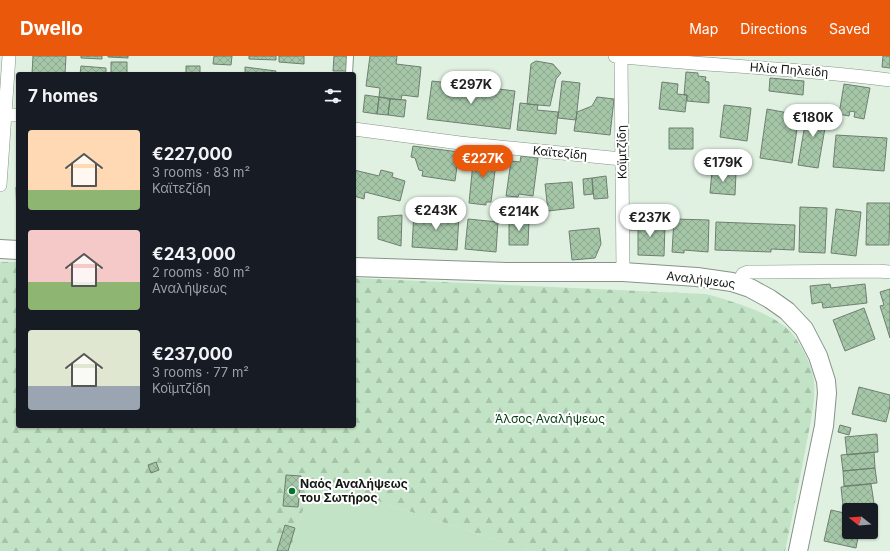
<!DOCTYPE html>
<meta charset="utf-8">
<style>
body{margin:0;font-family:Inter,sans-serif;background:#242831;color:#f1f3f6;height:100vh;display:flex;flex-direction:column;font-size:15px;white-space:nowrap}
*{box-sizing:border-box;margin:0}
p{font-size:13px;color:#9ea1a6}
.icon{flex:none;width:22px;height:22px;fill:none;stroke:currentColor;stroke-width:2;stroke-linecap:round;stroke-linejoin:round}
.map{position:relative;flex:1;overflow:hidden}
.details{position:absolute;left:16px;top:16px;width:340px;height:356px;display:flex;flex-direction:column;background:#171b24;border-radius:4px;box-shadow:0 1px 3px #0004}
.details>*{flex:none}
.needle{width:26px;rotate:287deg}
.tools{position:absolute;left:842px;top:447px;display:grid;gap:8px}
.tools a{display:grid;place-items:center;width:36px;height:36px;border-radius:4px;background:#171b24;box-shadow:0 1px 3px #0004;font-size:20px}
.price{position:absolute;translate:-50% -34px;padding:0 9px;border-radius:14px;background:#fff;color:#222;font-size:13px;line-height:26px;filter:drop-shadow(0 1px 2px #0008)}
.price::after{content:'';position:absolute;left:50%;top:24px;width:12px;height:9px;margin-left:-6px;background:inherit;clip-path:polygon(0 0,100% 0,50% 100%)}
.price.current{background:#ea580c;color:#fff}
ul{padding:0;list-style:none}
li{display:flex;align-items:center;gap:12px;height:100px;padding:0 12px}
li span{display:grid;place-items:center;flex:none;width:112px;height:80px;border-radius:4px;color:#555}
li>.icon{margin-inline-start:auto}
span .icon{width:48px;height:48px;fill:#fffc;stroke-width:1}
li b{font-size:17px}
h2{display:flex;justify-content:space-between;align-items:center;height:48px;padding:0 12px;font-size:17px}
header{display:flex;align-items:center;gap:24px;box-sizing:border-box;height:56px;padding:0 20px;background:#ea580c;color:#fff}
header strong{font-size:19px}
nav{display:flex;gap:22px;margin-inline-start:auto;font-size:14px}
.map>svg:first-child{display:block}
.forest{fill:url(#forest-firs)}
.pitch{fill:#c2e3c5}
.building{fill:url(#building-cross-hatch);stroke:#6f7e70}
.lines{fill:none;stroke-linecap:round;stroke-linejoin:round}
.lane-casing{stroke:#859487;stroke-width:8}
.street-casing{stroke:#859487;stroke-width:14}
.secondary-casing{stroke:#859487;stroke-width:20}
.lane{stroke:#fff;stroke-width:6}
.street{stroke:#fff;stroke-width:13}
.secondary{stroke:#fff;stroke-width:18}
.poi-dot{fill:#00752a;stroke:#fff;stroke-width:1.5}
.labels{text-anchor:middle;stroke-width:4;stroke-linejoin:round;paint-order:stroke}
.street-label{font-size:12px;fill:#111711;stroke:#fff}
.park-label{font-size:12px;fill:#013911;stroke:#fff}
.poi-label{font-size:12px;font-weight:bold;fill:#111711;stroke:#fff;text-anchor:start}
</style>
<header>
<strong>Dwello</strong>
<nav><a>Map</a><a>Directions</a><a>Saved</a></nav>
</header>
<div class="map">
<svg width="890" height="495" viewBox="0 0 890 495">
<defs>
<pattern id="forest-firs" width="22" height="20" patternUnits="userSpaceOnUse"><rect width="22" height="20" fill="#c2e3c5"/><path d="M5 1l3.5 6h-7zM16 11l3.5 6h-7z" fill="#a6c2a8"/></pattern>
<pattern id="building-cross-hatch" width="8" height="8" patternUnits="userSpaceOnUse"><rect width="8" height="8" fill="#a5c7a8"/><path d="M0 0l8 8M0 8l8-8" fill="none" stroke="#8daa90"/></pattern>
</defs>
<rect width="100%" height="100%" fill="#e0f1e1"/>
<!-- forest -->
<path class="forest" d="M0,206H18V370H354V222L706,238C732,245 769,256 789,274C798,283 811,307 813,319C817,340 811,364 807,385C800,422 793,458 785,495H531L313,424L290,495H0Z"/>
<!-- pitch -->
<path class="pitch" d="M313,424L531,495H290Z"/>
<!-- building -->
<path class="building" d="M33,0H66L65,18H32Z
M81,0H102V3L81,2Z
M108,0H128V2L108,1Z
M214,0H232L231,9L213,8Z
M249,0H276V4L249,3Z
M279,0H304V8L279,6Z
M334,0H348L347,15H333Z
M370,0H397L396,8L421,11L418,41L402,39L401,44L379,41L380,32L366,30Z
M883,0H890V12L882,11Z
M536,5L553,8L561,17L556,23L550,50L527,48L531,8Z
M111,6H127V18H111Z
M81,10L106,12V18H80Z
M186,10H200V18H186Z
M245,11L276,15L275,18H245Z
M686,16L698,17V20L706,21L705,25L709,26V47L687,45V39H684Z
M770,22L804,25L803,39L769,35Z
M432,25L515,35L510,73L427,63Z
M562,25L580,27L576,64L558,62Z
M662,26L678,28L677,38L687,39L685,56L659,53Z
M844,28L870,32L864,63L854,61L855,56L850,55L849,60L839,58Z
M365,39L379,41L377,58L363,56Z
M379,41L390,43L388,59L377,58Z
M597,41L614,43L610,79L574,75L577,56L592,50Z
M390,43L406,44L404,61L388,59Z
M520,47L538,49L537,54L558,56L556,78L517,74Z
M724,49L751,52L747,85L720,81Z
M808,51L828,55L818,112L798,109Z
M767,53L799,59L792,107L760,102Z
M669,72H693V93H669Z
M836,79L887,82L884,115L833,111Z
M413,90L459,96L455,125L422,120L423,115L419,114L415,102L411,101Z
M474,97L497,99L491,146H486V149L469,147Z
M521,100L538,102L533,140L519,138L518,141L506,140L511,105L520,106Z
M354,114L379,120L381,114L393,117L392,121L405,125L400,145L365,136L364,143L354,140Z
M712,115L736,117L735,139L710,137Z
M606,120L608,142L594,143L592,122Z
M592,122L593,138L584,139L583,123Z
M572,126L574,152L548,155L545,128Z
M16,131H18V162H17Z
M867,147H890L889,189H866Z
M800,151L827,152L825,197L799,196Z
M836,153L861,156L856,200L831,197Z
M414,156L459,159L457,194L412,191Z
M402,159L401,190L378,183V161Z
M468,163L498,166L496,196L465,193Z
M509,163L529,164L528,189H509Z
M674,163L709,164L708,196L684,194V197L672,196Z
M630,166L665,168L664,200L638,199V174H630Z
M716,166L795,169L794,194L771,193V196L715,194Z
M599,172L601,188L595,202L572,204L569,175Z
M830,228L831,232L865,228L867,247L823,252L822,246L812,248L810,230Z
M890,233V282L880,250L884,249L880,236Z
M864,252L875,283L845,295L833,264Z
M859,331L890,339V350L886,366L852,358Z
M840,369L851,372L849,379L838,376Z
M877,378L878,396L847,399L845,381Z
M874,396L875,412L843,415L841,399Z
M156,406L159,414L151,417L148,409Z
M875,412L877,427L844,430L843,415Z
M286,419L301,420L298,451L283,450Z
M871,428L874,447L843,450L841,431Z
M831,454L849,458V476H859L856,492L824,485Z
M285,469L295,472L288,495H277Z"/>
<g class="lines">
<!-- lane casing -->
<g class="lane-casing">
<path id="lane" d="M349,18L350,0"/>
</g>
<!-- street casing -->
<g class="street-casing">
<path id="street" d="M615,0C707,10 799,12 890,24
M621,1L623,216
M4,59H18
M354,73L460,87L622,103
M0,129L9,0
M738,228L743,218L748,216L878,215L890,216"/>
</g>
<!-- secondary casing -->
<g class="secondary-casing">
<path id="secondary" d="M0,193L18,194
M354,211L507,216H623L697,221L732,226L750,232L770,243L787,255L804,273L818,300L826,325L827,337L824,370L798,495"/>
</g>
<!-- lane -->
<use href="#lane" class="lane"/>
<!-- street -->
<use href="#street" class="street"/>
<!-- secondary -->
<use href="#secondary" class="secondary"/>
</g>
<!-- markers -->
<circle class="poi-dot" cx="292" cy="435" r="4"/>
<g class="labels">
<!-- street labels -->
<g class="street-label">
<text transform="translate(789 14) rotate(4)" y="4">Ηλία Πηλείδη</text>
<text transform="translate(622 96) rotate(-91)" y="4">Κοϊμτζίδη</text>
<text transform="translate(560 97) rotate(5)" y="4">Καϊτεζίδη</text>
<text transform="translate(701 224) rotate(7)" y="4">Αναλήψεως</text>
</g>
<!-- park labels -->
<g class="park-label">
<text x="550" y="367">Άλσος Αναλήψεως</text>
</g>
<!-- poi labels -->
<g class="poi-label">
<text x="300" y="432">Ναός Αναλήψεως<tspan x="300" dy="14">του Σωτήρος</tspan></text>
</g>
</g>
</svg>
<div class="tools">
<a><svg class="needle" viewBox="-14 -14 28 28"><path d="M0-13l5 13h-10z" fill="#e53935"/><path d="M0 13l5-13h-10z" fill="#9ea1a6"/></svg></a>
</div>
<b class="price" style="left:471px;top:49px">€297K</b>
<b class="price" style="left:813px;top:82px">€180K</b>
<b class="price current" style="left:483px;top:123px">€227K</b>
<b class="price" style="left:723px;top:127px">€179K</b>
<b class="price" style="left:436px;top:175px">€243K</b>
<b class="price" style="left:519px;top:176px">€214K</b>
<b class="price" style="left:650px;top:182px">€237K</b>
<section class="details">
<h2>7 homes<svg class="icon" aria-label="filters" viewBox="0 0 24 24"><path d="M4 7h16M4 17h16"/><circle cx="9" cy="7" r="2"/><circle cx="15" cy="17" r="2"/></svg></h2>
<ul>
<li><span style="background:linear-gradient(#ffd9b3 75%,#8fb573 0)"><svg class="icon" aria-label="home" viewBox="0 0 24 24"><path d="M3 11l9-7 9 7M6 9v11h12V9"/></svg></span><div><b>€227,000</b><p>3 rooms · 83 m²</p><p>Καϊτεζίδη</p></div></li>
<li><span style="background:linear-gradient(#f6c9c9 65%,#8fb573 0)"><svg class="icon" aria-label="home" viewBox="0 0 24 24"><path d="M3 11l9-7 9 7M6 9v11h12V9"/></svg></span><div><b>€243,000</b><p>2 rooms · 80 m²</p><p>Αναλήψεως</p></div></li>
<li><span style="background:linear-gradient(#dfe7d0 70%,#9aa5b1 0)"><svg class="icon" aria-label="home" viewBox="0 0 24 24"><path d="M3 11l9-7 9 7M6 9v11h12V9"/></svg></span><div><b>€237,000</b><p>3 rooms · 77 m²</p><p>Κοϊμτζίδη</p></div></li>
</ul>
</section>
</div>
